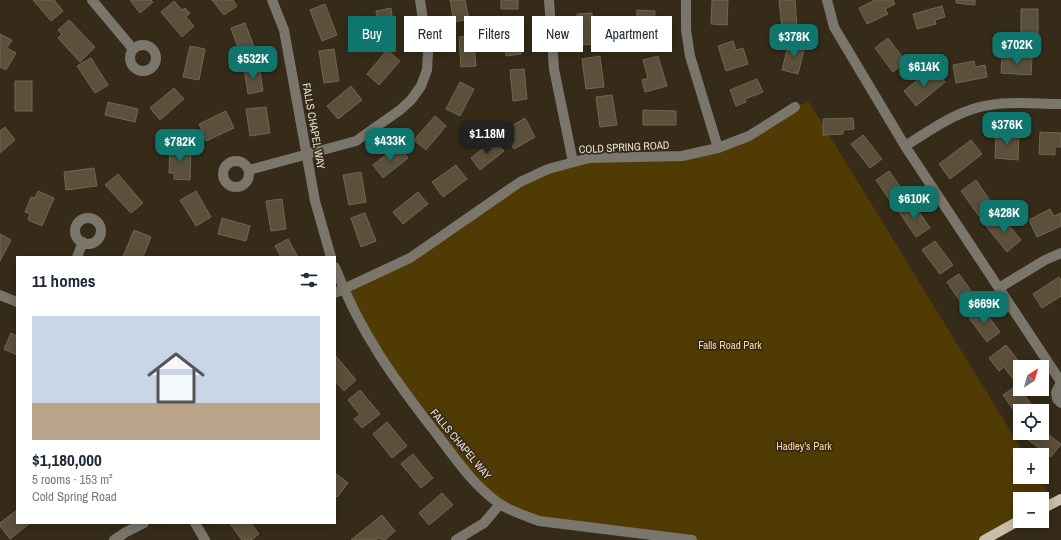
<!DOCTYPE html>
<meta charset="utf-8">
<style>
body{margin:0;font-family:"Archivo Narrow",sans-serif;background:#f6f6f7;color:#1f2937;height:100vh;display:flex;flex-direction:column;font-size:15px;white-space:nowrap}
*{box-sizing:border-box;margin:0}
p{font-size:13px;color:#747a83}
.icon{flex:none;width:22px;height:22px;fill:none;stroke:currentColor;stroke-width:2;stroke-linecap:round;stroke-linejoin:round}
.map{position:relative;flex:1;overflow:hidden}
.side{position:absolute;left:16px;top:256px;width:320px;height:268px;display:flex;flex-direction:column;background:#fff;border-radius:0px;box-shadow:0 2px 10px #0003}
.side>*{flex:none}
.guide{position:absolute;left:348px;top:16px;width:380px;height:36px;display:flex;gap:8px}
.needle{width:26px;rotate:37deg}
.tools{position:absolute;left:1013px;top:360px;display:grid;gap:8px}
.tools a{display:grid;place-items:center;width:36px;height:36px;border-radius:0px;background:#fff;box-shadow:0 2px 10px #0003;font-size:20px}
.price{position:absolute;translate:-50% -34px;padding:0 9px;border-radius:8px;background:#0f766e;color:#fff;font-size:13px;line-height:26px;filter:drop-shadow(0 1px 2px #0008)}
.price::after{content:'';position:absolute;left:50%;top:24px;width:12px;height:9px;margin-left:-6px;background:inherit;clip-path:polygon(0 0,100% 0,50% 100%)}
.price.active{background:#222;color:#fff}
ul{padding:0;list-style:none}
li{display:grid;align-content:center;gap:8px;height:212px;padding:0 16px}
li span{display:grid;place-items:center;height:124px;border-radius:0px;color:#555}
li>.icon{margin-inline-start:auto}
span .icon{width:72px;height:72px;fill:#fffc;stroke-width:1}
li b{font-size:17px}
h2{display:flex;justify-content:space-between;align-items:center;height:48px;padding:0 16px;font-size:17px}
.tag{padding:0 14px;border-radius:0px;background:#fff;box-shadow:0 2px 10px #0003;font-size:14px;line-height:36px}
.tag.active{background:#0f766e;color:#fff}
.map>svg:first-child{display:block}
.green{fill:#513b04}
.building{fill:#5b503b;stroke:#726650}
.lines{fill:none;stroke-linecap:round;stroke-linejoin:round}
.minor{stroke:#7b766c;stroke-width:10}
.major{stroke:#c9beaa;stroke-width:10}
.labels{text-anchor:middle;stroke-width:3.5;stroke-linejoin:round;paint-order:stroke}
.street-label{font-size:11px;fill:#e7e0d4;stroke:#362b18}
.park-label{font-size:11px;fill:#f9d693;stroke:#362b18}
</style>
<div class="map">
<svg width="1061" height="540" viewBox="0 0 1061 540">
<rect width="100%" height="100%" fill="#362b18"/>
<!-- green -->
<path class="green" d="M809,102L1025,455H1020V477H1038L1054,502L1042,509V499H1020V521L984,540H692L559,524L500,504L418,411L343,289L410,258L520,182L573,162L682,156L718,148L795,107Z"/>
<!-- building -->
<path class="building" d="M33,0H54L63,11L51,21Z
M130,0H151L153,2L140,13Z
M212,0H233L237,6L224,15Z
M450,0H465L469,19L454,22Z
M501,0H518V9H501Z
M712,0H728L727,25L711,24Z
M779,0H795L797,28L782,29Z
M875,0H893L895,4L885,9L888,14L867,24L859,8Z
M956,0H975V5L956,3Z
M174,1L182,10L185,8L190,13L186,17L194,26L182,37L161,12Z
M325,4L337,35L322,41L310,10Z
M942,6L945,17L935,20L936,24L917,29L913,14Z
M391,8L395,39L380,41L376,11Z
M1021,9H1038V40H1021Z
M637,10L655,11L653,42L636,41Z
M592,13L594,44L579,45L577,14Z
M69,20L95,47L80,62L58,38L62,34L58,30Z
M245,23L256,52L242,58L231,28Z
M517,23L521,54L506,56L502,25Z
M0,34L12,40L7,48L16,53L6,70L0,67Z
M473,36L476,66L461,67L459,37Z
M888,38L906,62L893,72L875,48Z
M733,41L736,50L743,48L748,64L726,71L718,46Z
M789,42L805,46L798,74L782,70Z
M190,46L205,49L199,80L183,77Z
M334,49L339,81L324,83L319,51Z
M387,50L400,61L379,85L367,74Z
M600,56L604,87L586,89L582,59Z
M658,56L667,86L645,92L642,80L648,78L643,60Z
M1002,57L1032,58L1031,75L1001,73Z
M91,58L108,85L95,93L77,66Z
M974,61L975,67L985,65L987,77L956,83L953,65Z
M259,66L263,91L248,94L244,68Z
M524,69L527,99L513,101L510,70Z
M926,73L931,80L939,74L945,82L916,106L904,91Z
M757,79L763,92L745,99L746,102L736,106L730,90Z
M15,81H32V111H15Z
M460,82L474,89L460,116L446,109Z
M351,86L362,100L338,119L327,106Z
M174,88L184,99L160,120L150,108Z
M612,95L617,125L600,127L596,97Z
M108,102L138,109L135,122L105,115Z
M266,107L270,133L250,136L246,109Z
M643,110L676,111V125H643Z
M226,111L234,128L206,141L199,124Z
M435,116L446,126L426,150L414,140Z
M525,118L535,137L514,149L503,131Z
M853,118L854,129L843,130V134L823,135V119Z
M5,127L15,140L0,153V131Z
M996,132L1019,133L1018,160L995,158Z
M1040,132L1061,133V147H1055V155L1039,154Z
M863,135L882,159L870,168L851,144Z
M971,140L982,154L950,179L939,164Z
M491,142L495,147L498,145L504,151L480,170L471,158Z
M398,145L408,158L383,178L373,165Z
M170,146L191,148L190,180L174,179V173H169Z
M456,165L467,179L443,197L432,182Z
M94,168L97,186L66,190L64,172Z
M889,171L907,196L893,205L876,180Z
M361,172L366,202L349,205L343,175Z
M118,174L143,203L131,213L105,185Z
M976,180L993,205L979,216L961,191Z
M38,191L54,198L42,226L28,220L30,214L25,212L31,197L35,198Z
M196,191L211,217L196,226L180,200Z
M418,192L428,204L403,224L393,212Z
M282,199L286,229L271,231L266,201Z
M913,203L930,228L916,237L899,212Z
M1050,209L1054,216L1061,213V226L1037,237L1029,220Z
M365,213L376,241L361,247L351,218Z
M997,217L1004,225L1007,223L1021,240L1007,252L986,226Z
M222,218L250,226L246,241L218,234Z
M134,230L151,237L143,257H123Z
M0,234L11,240L0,261Z
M288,239L298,257H281L275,246Z
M935,241L953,265L940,274L922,250Z
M959,274L976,298L964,307L947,282Z
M1059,277L1061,280V296L1042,308L1033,294Z
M982,308L1000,332L987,342L969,318Z
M11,333L17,336V355L4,349Z
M1006,345L1023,367H1020V372L1012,378L1004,367L999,371L989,358Z
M335,355L356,380L344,391L335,381Z
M1017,385L1036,411H1020V419L1003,395Z
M360,390L380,414L362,428L354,419L360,415L348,400Z
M387,422L407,446L392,458L373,434Z
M1042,430L1061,444L1051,457L1027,439L1032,433H1042Z
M413,454L433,478L421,488L401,464Z
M335,473L348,483L337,497L335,495Z
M442,493L453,505L429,525L419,513Z
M17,510V523H30L10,539L0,526V523Z
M382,515L395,531L385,540L378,538L376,540H351Z
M232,523H251L259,534L251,540H242L230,524Z"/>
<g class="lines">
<!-- minor -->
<path class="minor" d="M92,0L133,49
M272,0L284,30L315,201L331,257
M549,0L554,69L573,162
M686,0V30L690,56L718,148
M827,0L834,27L905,146L1061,382
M130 58a13 13 0 1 1 26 0a13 13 0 1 1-26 0Z
M905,146C931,130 959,109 990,105C1013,101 1038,104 1061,104
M223 174a13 13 0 1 1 26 0a13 13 0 1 1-26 0Z
M249,170L356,141L400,110L411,100L421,86L427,70L428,53L420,0
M75 231a13 13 0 1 1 26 0a13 13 0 1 1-26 0Z
M77,257L83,242
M335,267C360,333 396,382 439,437C457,461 475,487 500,504C512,512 526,516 539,521L692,540
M999,288L1045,260L1061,253
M335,293L410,258L520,182L548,169L589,158L682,156L718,148L749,136L795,107
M0,295L17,302
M1061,383L1056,392L1057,399L1061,403
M195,523L205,540
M114,540L126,532L144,523
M456,540L484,523L500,504"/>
<!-- major -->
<path class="major" d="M1042,509L1061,499
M984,540L1020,520"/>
</g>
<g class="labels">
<!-- street labels -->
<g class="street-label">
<text transform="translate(314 126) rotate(80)" y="4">FALLS CHAPEL WAY</text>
<text transform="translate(624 147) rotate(-3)" y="4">COLD SPRING ROAD</text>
<text transform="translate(461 444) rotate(50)" y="4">FALLS CHAPEL WAY</text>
</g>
<!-- park labels -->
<g class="park-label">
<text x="730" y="349">Falls Road Park</text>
<text x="804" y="450">Hadley's Park</text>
</g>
</g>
</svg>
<div class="tools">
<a><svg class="needle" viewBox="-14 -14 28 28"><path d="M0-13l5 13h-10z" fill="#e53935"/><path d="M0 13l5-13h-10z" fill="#747a83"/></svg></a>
<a><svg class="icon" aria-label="locate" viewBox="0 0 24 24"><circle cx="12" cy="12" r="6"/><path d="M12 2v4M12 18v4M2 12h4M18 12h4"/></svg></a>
<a>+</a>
<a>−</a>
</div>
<b class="price" style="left:794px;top:58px">$378K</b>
<b class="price" style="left:1017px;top:66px">$702K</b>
<b class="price" style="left:253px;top:80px">$532K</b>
<b class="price" style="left:924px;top:88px">$614K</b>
<b class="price" style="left:1007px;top:146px">$376K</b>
<b class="price active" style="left:487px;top:155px">$1.18M</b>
<b class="price" style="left:390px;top:162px">$433K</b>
<b class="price" style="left:180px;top:163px">$782K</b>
<b class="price" style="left:914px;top:220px">$610K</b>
<b class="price" style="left:1004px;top:234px">$428K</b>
<b class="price" style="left:984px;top:325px">$669K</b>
<div class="guide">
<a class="tag active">Buy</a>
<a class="tag">Rent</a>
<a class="tag">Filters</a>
<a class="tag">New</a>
<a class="tag">Apartment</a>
</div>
<section class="side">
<h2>11 homes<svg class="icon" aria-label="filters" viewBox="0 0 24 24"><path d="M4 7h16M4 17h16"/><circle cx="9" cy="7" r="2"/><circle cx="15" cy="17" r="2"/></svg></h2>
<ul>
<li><span style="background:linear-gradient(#c9d6e8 70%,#b9a48a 0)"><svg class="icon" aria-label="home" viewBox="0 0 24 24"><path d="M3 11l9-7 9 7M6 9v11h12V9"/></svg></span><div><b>$1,180,000</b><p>5 rooms · 153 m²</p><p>Cold Spring Road</p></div></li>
</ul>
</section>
</div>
